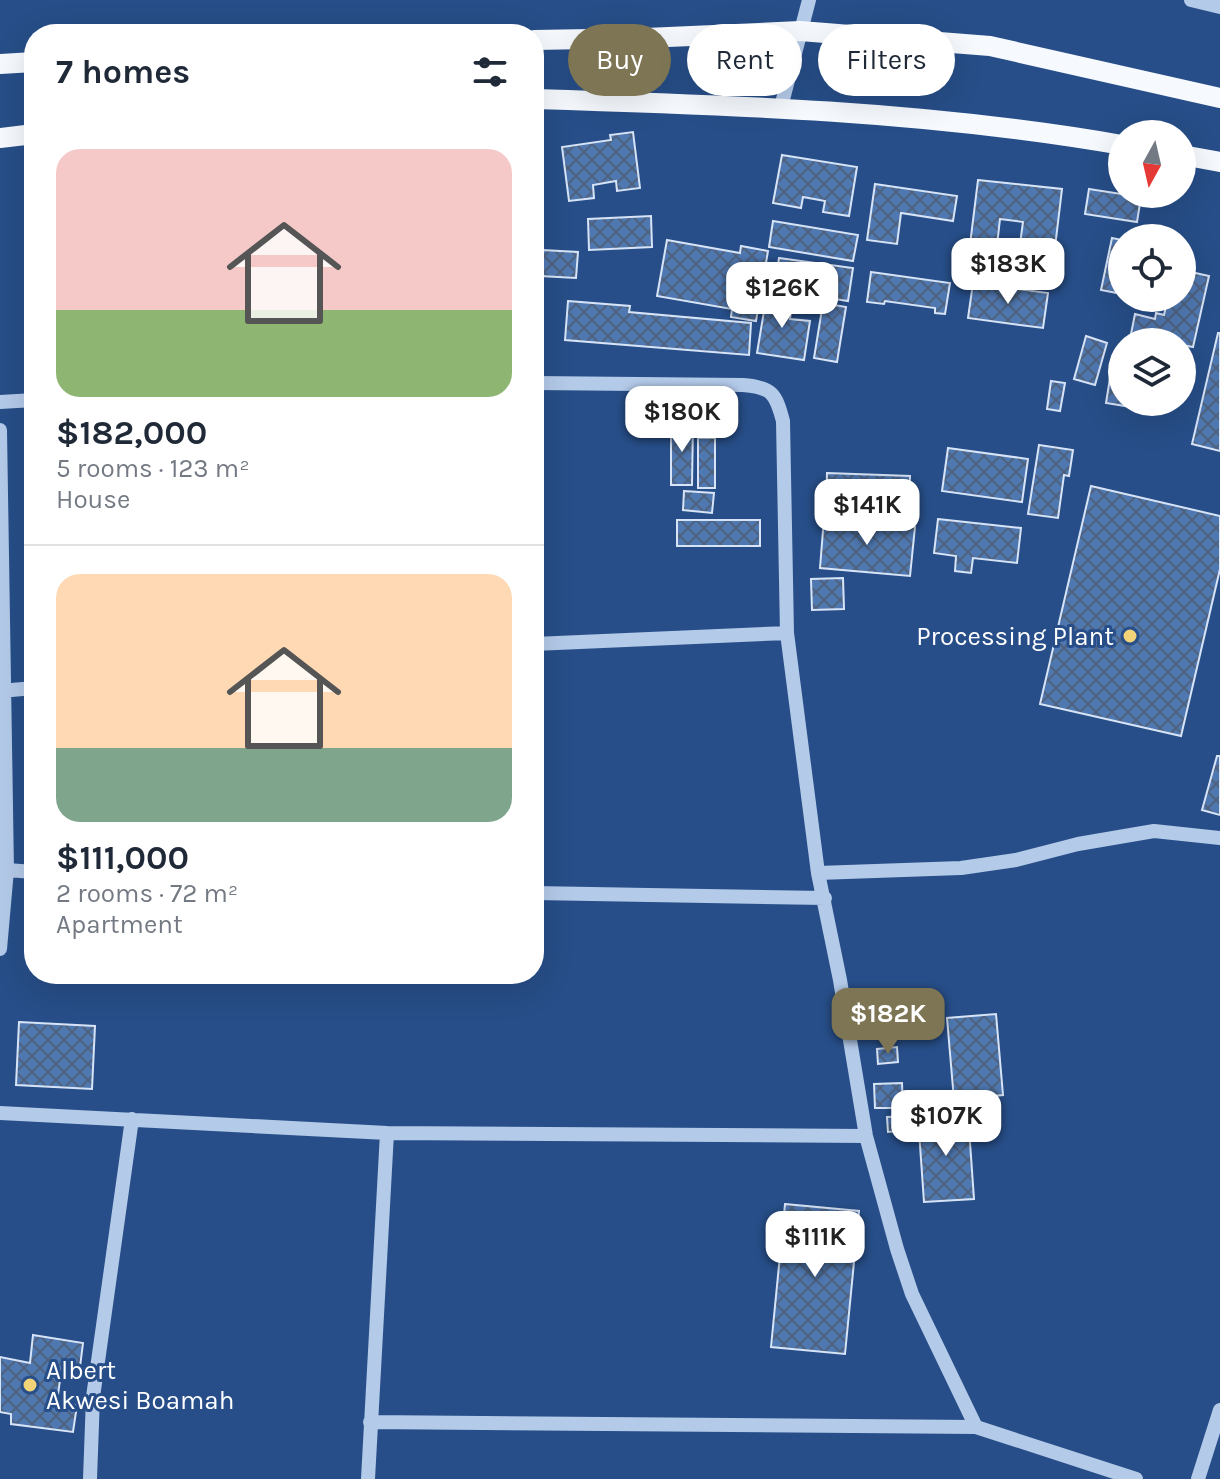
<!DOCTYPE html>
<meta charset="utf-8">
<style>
body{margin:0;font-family:Karla,sans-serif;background:#f6f6f7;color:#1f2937;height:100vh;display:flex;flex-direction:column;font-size:30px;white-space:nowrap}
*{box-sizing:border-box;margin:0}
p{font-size:26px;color:#747a83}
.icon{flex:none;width:44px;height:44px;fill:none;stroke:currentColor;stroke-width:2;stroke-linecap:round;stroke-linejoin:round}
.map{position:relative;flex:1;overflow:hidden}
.panel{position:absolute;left:24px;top:24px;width:520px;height:960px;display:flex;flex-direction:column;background:#fff;border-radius:32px;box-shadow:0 8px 32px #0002}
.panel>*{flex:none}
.top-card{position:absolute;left:568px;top:24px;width:532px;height:72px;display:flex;gap:16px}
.needle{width:52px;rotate:188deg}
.tools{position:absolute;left:1108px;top:120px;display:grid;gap:16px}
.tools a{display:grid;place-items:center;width:88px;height:88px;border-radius:50%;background:#fff;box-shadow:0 8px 32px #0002;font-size:40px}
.price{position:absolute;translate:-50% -68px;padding:0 18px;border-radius:16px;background:#fff;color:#222;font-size:26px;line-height:52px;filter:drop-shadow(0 2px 4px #0008)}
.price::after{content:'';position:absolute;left:50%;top:48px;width:24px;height:18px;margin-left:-12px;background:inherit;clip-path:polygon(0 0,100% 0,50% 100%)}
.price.on{background:#7e7554;color:#fff}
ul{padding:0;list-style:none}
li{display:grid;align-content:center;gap:16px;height:424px;padding:0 32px}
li+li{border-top:2px solid #e0e1e3}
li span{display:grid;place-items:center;height:248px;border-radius:24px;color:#555}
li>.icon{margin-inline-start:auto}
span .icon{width:144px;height:144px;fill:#fffc;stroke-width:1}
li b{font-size:34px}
h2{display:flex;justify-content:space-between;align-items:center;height:96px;padding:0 32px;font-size:34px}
.chip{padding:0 28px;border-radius:36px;background:#fff;box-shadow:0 8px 32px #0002;font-size:28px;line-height:72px}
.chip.on{background:#7e7554;color:#fff}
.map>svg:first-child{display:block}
.building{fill:url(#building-cross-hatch);stroke:#d7e4f7;stroke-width:2;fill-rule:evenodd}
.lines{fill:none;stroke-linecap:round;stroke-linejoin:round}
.minor{stroke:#b3cae9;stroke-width:14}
.major{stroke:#f6f9fe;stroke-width:20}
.poi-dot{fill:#f2d378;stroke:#274e88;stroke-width:3}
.labels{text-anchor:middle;stroke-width:6;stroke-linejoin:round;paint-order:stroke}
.poi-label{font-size:26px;fill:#fff;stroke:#274e88;text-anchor:end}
</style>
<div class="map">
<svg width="1220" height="1479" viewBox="0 0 1220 1479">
<defs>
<pattern id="building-cross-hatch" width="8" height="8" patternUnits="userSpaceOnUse" patternTransform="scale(2)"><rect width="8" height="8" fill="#4f77b0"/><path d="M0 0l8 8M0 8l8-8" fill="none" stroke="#4e627e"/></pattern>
</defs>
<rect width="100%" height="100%" fill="#274e88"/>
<!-- building -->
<path class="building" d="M633,132L640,188L617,191L616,181L593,185L594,198L569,201L562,147L611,140L610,135Z
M782,155L857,167L849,216L823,212L825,201L803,197L801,208L773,203Z
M978,180L1062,189L1053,264L1028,261L1025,284L966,277ZM1000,219L1023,222L1017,266L995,263Z
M875,184L957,196L953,221L901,213L897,244L867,240Z
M1089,189L1141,197L1137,222L1085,214Z
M651,216L652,247L589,250L588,219Z
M773,221L858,235L853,261L769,247Z
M1112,238L1122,240V294L1101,290Z
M667,240L740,253L741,246L768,251L756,321L731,317L732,309L657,296Z
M542,250L578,252L576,278L540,276Z
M779,258L853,268L848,301L828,298L829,293L794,288L793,294L774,291Z
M1182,270L1209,276L1193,347L1182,345V342H1168L1131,334L1135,314L1155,319L1156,313L1164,315L1168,298H1182Z
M871,272L950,283L945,314L935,313V308L885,301L884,304L867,302Z
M973,283L1048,293L1043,328L968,318Z
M767,293L793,297L790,319L810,321L804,360L757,353Z
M568,301L630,306L629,312L751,323L749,355L565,340Z
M823,303L846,307L837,362L814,358Z
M1218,333H1220V451L1192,444Z
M1086,336L1107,343L1095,385L1074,379Z
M1112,366L1122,368V402H1126L1125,406L1106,403Z
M1051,381L1065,383L1060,411L1047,409Z
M671,423L693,424L692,485H671Z
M698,438H715V488H698Z
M1039,445L1073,450L1069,476L1064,475L1058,518L1028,514Z
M948,448L1028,459L1022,502L942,491Z
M827,473L910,476L909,512L826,509Z
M1091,486L1220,516V569L1181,736L1040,704Z
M684,491L714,493L712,513L683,510Z
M824,518L915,527L910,576L820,568Z
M938,519L1021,528L1017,563L973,558L971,573L955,571L956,556L934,553Z
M677,520H760V546H677Z
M843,578L844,609L812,610L811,579Z
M1217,756H1220V815L1202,810Z
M996,1014L1003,1095L954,1100L947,1018Z
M19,1022L95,1026L92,1089L16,1085Z
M897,1047L898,1062L878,1064L877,1049Z
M902,1083L903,1108H875L874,1084Z
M968,1114L974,1199L924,1202L918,1117Z
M910,1116L911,1130L888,1132L887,1117Z
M785,1204L859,1211L845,1354L771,1347Z
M33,1335L83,1343L80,1367L62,1365L57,1402L77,1405L73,1432L11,1424V1414L0,1412V1357L30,1363Z"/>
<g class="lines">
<!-- minor -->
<path class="minor" d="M1191,0L1220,7
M781,107L809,0
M534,383L743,385C772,387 776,394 783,421L787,633L818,873L840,980L866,1136L897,1249L912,1294L976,1427
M0,402L34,400
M0,430L7,870L0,949
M534,644L787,633
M0,691L34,688
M7,870L34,872
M818,873L961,868L1016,860L1078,844L1154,831L1220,838
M534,893L825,898
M0,1113L387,1133L866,1136
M370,1422L976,1427L1136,1479
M90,1479L93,1397L132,1119
M368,1479L387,1133
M1198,1479L1220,1410"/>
<!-- major -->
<path class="major" d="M534,40L646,38L800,31L990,46L1220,98
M0,64L34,62
M534,99C731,105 928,111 1122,145
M0,138L34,134
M1182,155L1220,162"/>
</g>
<!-- markers -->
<g class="poi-dot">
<circle cx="1130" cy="636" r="8"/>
<circle cx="30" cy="1385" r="8"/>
</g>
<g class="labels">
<!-- poi labels -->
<g class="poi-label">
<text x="1114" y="645">Processing Plant</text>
<text x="46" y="1379" text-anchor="start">Albert<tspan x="46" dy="30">Akwesi Boamah</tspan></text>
</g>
</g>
</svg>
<div class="tools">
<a><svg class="needle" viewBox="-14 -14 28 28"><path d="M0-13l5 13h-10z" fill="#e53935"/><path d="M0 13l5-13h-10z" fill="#747a83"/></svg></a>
<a><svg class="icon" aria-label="locate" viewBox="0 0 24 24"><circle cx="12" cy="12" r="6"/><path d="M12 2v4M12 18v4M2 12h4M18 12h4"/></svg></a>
<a><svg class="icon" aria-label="layers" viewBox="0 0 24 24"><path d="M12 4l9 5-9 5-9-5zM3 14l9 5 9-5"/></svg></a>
</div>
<b class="price" style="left:1008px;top:306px">$183K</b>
<b class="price" style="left:782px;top:330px">$126K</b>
<b class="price" style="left:682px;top:454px">$180K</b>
<b class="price" style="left:867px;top:547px">$141K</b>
<b class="price on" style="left:888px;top:1056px">$182K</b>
<b class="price" style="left:946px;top:1158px">$107K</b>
<b class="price" style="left:815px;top:1279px">$111K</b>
<div class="top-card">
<a class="chip on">Buy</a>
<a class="chip">Rent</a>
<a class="chip">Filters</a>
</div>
<section class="panel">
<h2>7 homes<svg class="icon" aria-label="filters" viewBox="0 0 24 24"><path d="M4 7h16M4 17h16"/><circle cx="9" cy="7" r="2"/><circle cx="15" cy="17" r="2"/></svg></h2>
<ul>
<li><span style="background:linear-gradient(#f6c9c9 65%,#8fb573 0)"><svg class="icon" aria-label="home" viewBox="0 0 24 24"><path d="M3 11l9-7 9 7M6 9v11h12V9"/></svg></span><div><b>$182,000</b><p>5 rooms · 123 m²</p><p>House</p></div></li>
<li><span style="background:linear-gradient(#ffd9b3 70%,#7fa58c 0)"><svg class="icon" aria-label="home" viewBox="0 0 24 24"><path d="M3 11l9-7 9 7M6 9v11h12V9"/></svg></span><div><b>$111,000</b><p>2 rooms · 72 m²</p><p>Apartment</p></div></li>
</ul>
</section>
</div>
